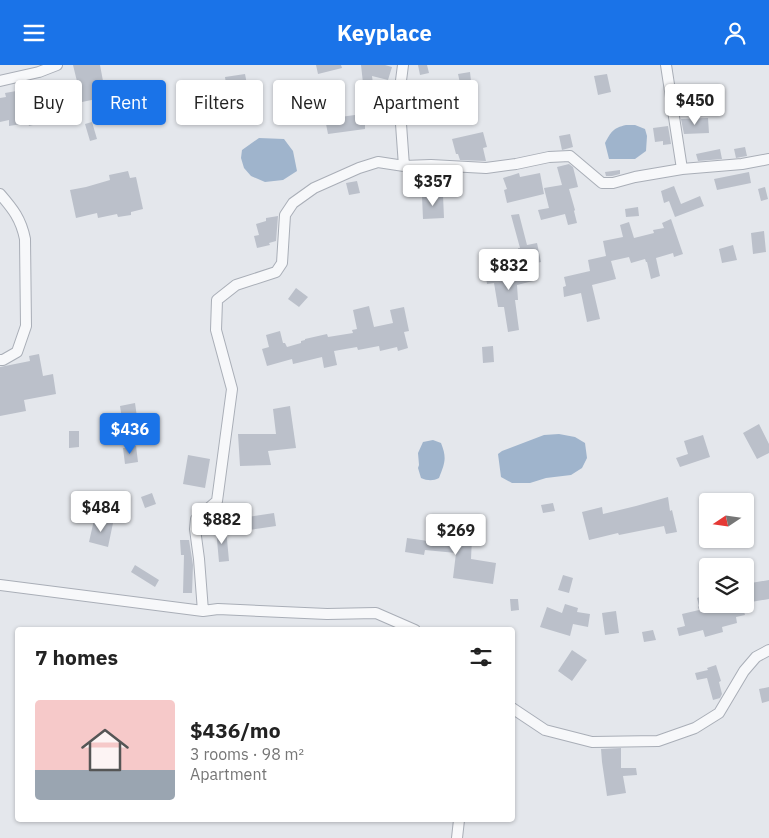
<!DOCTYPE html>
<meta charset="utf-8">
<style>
body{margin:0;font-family:"IBM Plex Sans",sans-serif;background:#f6f6f6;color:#222;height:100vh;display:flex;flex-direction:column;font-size:19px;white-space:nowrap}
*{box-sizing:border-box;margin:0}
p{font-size:16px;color:#767676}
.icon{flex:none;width:28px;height:28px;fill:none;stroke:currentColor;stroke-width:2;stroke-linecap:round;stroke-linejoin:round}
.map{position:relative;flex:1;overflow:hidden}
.drawer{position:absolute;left:15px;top:562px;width:500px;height:195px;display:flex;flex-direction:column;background:#fff;border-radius:5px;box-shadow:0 1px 4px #0004}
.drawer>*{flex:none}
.banner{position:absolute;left:15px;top:15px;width:500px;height:45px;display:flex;gap:10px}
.needle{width:32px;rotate:257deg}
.tools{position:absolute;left:699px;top:428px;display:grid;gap:10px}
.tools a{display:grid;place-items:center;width:55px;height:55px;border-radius:5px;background:#fff;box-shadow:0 1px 4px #0004;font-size:25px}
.price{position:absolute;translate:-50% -42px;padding:0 11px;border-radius:5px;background:#fff;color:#222;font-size:16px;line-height:32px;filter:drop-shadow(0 1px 2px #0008)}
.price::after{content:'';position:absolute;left:50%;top:30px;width:15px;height:11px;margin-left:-8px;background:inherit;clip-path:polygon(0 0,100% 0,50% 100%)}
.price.selected{background:#1a73e8;color:#fff}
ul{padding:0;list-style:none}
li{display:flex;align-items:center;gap:15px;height:125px;padding:0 20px}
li+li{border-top:1px solid #e0e0e0}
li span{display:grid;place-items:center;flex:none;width:140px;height:100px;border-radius:5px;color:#555}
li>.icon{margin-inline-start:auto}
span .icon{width:60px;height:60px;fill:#fffc;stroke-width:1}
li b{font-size:21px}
h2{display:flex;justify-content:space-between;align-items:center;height:60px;padding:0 20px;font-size:21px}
.tag{padding:0 18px;border-radius:5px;background:#fff;box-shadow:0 1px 4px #0004;font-size:18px;line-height:45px}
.tag.selected{background:#1a73e8;color:#fff}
header{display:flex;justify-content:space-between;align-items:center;height:65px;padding:0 20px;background:#1a73e8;color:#fff;font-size:22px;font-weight:700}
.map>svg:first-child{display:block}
.water{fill:#9fb4cc}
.building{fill:#bbc0ca}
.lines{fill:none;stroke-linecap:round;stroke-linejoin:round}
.minor-casing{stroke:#a9aeb7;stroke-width:12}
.minor{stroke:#f7f8fa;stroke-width:10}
</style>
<header><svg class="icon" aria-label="menu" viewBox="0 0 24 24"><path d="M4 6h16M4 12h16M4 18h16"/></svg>Keyplace<svg class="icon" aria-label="person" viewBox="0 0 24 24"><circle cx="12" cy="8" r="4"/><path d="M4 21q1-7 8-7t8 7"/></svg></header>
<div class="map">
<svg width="769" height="773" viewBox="0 0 769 773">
<rect width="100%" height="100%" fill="#e4e7ec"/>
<!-- water -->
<path class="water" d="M626,60H635L645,64L647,71L646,86L635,94H609L605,78C611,67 613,63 626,60Z
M259,73L284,74L293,86L297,106L283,115L265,117L251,111L244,103L241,93L242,85Z
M559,369L575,372L585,378L587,393L582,403L571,410L546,413L530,418H512L501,412L498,389L502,386L544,370Z
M433,375L441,378C447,393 445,398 439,413C433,416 428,416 421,413L418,403L419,400L418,388L423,377Z"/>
<!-- building -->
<path class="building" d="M73,0H100L106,32L82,37Z
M316,0H341L342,3L318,9Z
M361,0H385L392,2L388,15L372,11L378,59L365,60V64L328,69L325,54L355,50V46L366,45Z
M418,0H427L429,8L420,10Z
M470,7L471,16L460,18L458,9Z
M245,9L250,35L229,39L225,12Z
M607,9L611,27L598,30L594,11Z
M22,25L25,47L42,44L45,57L29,61L28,58L9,61V55L0,57V33L6,32L5,28Z
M708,53L709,68L684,69L681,54Z
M92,57L97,74L90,76L85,59Z
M668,61L671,79L663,80V76L655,77L653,63Z
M483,67L487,82L483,83L486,96L460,95L458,89H456L452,74Z
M570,69L573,82L562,85L559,71Z
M745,82L747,91L736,93L734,84Z
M720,84L722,94L698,96L696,89Z
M569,99L573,102L578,122L569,124L575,145L574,146L577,158L568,160L565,149L541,155L538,145L549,143L544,123L562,120L557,102Z
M620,105V109L612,111H606L605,107Z
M128,106L130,113L136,112L143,144L131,147V150L118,152L117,149L98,153L97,148L76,153L70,125L86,122L110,115L109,110Z
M749,107L751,118L717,125L714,114Z
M519,108L520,112L540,108L544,129L507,138L504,125L507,124L503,113Z
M357,116L360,128L349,130L346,118Z
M674,121L681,139L700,131L704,141L675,152L669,136L664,138L661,126Z
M765,122L768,134L761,136L758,124Z
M443,130L444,153L423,154L422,131Z
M638,142L639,151L626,152L625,144Z
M519,149L527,180L537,178L541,197L523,201L518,183H520L511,150Z
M278,151L276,176L269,178L270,180L257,183L254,171L259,170L256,159L266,156V153Z
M671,154L683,189L674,192L673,188L656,193L660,211L651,214L647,197H646L645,194L631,198L629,192L611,196L616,214L592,220L600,254L587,257L581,228L564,232L563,222L566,221L564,212L590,206L588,195L606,191L603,176L623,172L620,160L629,157L634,173L654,168L653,165L664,163L662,158Z
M764,166L766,187L753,189L751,168Z
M733,180L737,195L722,198L719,184Z
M530,201L533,216L517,220L518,235H515L519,265L508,267L504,242H498L494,218L487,219L485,206L508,202V206Z
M296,223L308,232L299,242L288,234Z
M369,241L374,262L393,258L390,245L404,242L409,266L404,267L408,283L398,286L397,282L380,286L379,281L358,285L357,282L334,286L337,300L324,303L322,292L293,299L292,294L267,301L262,284L269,282L266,270L280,266L283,278H285L287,282L301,278V276L305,275V274L327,269L328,272L353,268L352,265L357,264L353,245Z
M493,281L494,297L483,298L482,282Z
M39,289L43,311L53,309L56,329L24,335L26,346L0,351V302L30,296L29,291Z
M135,338L137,352L122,354L120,341Z
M290,341L296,383L268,386L271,400L240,401L238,369H276L273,344Z
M759,359L769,379V388L757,394L743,368Z
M69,366H79V382L69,383Z
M703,370L710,392L680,402L676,393L688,389L684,376Z
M136,381L138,397L125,399L123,383Z
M188,390L210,394L205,423L183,419Z
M152,428L156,439L145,443L141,432Z
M668,432L670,446L672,445L677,467L666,469L664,461L619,470L618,468L589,475L582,447L602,442L603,449L636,441Z
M553,438L555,446L543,448L541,440Z
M274,448L276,461L228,468L226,455Z
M94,455L104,458V456L113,458L108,482L89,477Z
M226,463L229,496L219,497L216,464Z
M429,466L451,469V472L472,473L471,494L496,498L493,519L453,513L456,488L425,485L424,490L405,487L407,473L428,476Z
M180,475H189L193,500L192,528H183L184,490H181Z
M135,500L159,515L155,522L131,507Z
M563,510L573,513L569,528L558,525Z
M769,515V534L745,538V519Z
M708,529V539H714L715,543L735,539H742L745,550L736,552L737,558L722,562L723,567L705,572L703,565L679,571L677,563L685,561L682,549L699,545L698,542L699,541L697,533Z
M510,534H518L519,545L511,546Z
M565,539L578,543L577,547L590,549L588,562L573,559L570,571L540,562L547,542L562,548Z
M616,546L619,568L605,570L602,548Z
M653,565L656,575L644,577L642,567Z
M572,585L587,595L572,616L558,606Z
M716,600L721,616L719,617L722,629L720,633L713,635L707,613L697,615L695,608L708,605L707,603Z
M769,622V636L762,638L759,624Z
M621,683V703H636L637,710L623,711L626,728L607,731L602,697L601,684Z"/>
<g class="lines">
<!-- minor casing -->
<g class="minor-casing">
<path id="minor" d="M403,0L399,31L404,101
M666,0L682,104
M0,16L39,7L57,0
M0,129C13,144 21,154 25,174L26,261L17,287L3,295H0
M0,520L203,546L218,544L327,549L376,548L415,565
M203,546L199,494L195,464L196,454L217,436L232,324L216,265L217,235L236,220L276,207L282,198L285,150L293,138L314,123L359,103L378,97L404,101L431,100L486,103L516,99L549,92L570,91L602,118H613L635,112L682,104L742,99L769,94
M512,643L545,665L592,677L658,676L695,663L719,648L744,606L756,592L769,585
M457,773L459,755"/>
</g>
<!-- minor -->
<use href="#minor" class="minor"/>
</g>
</svg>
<div class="tools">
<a><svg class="needle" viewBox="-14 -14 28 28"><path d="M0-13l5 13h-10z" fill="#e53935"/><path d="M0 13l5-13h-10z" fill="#767676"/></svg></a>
<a><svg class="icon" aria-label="layers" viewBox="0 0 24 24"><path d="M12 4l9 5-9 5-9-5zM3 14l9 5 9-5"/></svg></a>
</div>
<b class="price" style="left:695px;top:61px">$450</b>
<b class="price" style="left:433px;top:142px">$357</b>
<b class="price" style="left:509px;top:226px">$832</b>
<b class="price selected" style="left:130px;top:390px">$436</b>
<b class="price" style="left:101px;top:468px">$484</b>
<b class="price" style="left:222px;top:480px">$882</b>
<b class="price" style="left:456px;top:491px">$269</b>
<div class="banner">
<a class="tag">Buy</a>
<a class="tag selected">Rent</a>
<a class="tag">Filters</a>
<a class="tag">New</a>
<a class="tag">Apartment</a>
</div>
<section class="drawer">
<h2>7 homes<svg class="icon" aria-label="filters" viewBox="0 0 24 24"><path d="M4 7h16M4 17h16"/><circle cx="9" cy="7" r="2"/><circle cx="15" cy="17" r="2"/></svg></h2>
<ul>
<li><span style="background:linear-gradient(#f6c9c9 70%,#9aa5b1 0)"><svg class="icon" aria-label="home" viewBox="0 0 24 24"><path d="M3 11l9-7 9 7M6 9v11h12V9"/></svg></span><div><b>$436/mo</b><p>3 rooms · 98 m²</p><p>Apartment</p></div></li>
</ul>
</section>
</div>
